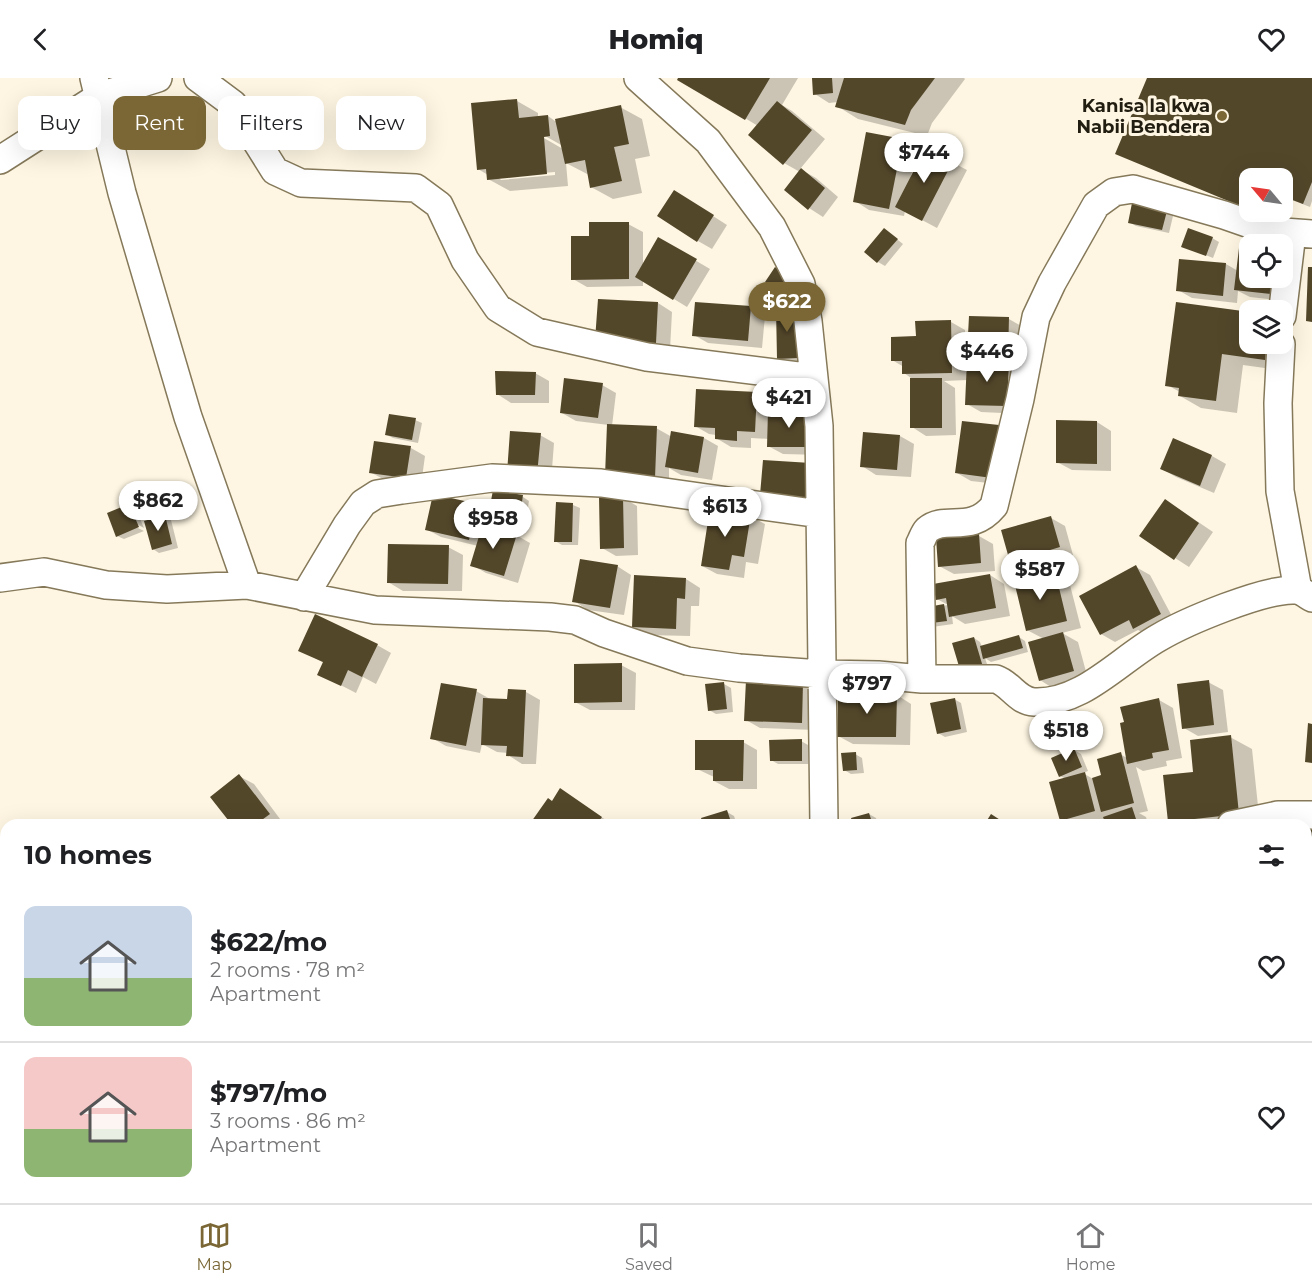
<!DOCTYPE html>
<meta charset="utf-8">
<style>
body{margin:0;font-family:Montserrat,sans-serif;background:#f2f2f2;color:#202124;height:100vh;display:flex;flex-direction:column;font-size:22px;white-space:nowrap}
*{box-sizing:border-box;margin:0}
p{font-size:20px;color:#757577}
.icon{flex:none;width:33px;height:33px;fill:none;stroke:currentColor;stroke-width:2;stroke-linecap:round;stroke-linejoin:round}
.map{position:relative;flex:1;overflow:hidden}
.drawer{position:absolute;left:0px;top:741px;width:1312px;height:384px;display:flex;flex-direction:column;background:#fff;border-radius:18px 18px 0 0;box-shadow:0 6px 24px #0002}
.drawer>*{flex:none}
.banner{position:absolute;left:18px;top:18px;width:600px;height:54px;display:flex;gap:12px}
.needle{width:39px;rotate:299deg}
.fabs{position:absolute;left:1239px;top:90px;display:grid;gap:12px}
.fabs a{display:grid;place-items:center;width:54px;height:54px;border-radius:12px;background:#fff;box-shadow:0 6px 24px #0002;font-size:30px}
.price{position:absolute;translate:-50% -51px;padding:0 14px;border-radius:21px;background:#fff;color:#222;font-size:20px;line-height:39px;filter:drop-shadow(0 2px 3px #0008)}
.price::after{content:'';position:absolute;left:50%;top:36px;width:18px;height:14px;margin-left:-9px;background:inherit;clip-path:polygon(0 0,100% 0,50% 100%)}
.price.on{background:#7a6735;color:#fff}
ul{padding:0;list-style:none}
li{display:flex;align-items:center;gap:18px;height:150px;padding:0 24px}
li+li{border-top:2px solid #e0e0e0}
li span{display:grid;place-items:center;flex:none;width:168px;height:120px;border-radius:12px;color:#555}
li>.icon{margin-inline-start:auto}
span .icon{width:72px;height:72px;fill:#fffc;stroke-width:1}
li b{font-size:26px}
h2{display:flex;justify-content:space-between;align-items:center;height:72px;padding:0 24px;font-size:26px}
.tag{padding:0 21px;border-radius:12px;background:#fff;box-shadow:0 6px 24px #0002;font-size:21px;line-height:54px}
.tag.on{background:#7a6735;color:#fff}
header{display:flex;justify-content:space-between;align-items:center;height:78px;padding:0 24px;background:#fff;font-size:27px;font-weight:800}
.dock{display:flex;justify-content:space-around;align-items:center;height:84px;border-top:2px solid #e0e0e0;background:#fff;font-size:16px;color:#757577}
.dock a{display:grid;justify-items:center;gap:3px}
.dock .on{color:#7a6735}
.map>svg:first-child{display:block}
.shadow{fill:#0003;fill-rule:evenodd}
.building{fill:#53472a}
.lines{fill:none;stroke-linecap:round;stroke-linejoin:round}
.street-casing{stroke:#85795a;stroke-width:30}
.street{stroke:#fff;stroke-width:27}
.poi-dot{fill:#7a6735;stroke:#fef6e2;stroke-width:2}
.labels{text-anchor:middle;stroke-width:6;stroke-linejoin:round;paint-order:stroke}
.poi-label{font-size:18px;font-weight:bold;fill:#221d11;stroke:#fef6e2;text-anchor:end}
</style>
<header><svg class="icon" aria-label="back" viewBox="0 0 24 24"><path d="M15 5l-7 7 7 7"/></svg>Homiq<svg class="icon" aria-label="heart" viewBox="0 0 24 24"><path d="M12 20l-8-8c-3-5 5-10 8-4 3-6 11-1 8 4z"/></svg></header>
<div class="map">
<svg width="1312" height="1125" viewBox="0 0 1312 1125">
<rect width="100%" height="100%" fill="#fef6e2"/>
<!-- shadow -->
<path class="shadow" d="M679,0H798L782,27L792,33L825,61L800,91L816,100L838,119L823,139L809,130L800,94L784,85L758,48Z
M813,0H964L965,1L932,45L927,58L858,41L837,28L838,24L829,25L815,16Z
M1149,0H1312V123L1310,129L1282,118V100H1250Z
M517,23L538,35V39L548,38L555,43L620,29L642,41L650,78L635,81L642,115L613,121L591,109L589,97L566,85L568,108L510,113L488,101V97L478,91ZM538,54L563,68V71L537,56ZM555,94V97L501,102L498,99Z
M902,63L916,71L911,99L927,71L967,92L937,150L905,133L904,138L869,132L855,123Z
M688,122L727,147L712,171L698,163Z
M1254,134H1273L1271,140Z
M1166,135L1173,138L1169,155L1136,148L1129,144Z
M628,146L643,154V188L659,161L710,191L687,229L643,202V208L587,209L573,201L590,159Z
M885,152L903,166L885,188L878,184Z
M1212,160L1219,164L1213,180L1183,168Z
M1226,186L1250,200H1282L1286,223L1250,219L1238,213L1237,225L1192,220L1178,212Z
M767,204H795L786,216Z
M658,225L672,234L670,272L611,269Z
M1178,226L1250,266H1282V245L1292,250L1286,293L1243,287L1237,335L1201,330L1180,318V314L1167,307Z
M750,230L765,238L762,270L708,265L694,257Z
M777,232L812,287L793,288L779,280Z
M970,240L1009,241L1023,249L1022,285H1009L1023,293L1021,336L981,334L967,326L968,302L944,303L955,310L956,357L926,358L912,349L911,300L904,295V289L892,282L917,260L951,244L965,252L966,294H968L983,284L969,276Z
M535,295L549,303V325H511L497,316Z
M602,307L616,315L612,348L656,350L672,359L704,360L718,368L712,402L681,397L669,390V407L621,405L609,347L576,343L562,335Z
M756,316L771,324L770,335L823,377L783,376L768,368L769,361L751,360V370L731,369L716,360V357L709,356L695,348Z
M415,342L422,345L418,365L393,360L387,357Z
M1097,344L1111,353V393L1072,392L1057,384Z
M998,349L1012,357L1006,407L971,403L957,395Z
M865,355L900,358L914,366L911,399L876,397L862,388Z
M540,357L554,365L551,404L523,402Z
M1174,362L1212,378L1226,386L1214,415L1176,399L1162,391Z
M411,370L425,378L421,407L385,402L370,394Z
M494,414L523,419L529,423L525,447L496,442L491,439L488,448L516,457L530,465L518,505L486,495L472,487L478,468L441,459L426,451L477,427L490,435Z
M622,419L637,428L638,477L616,478L602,470Z
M168,420L175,424L177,433L162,437L171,442L178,470L159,475L153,471L158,440L149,435Z
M129,427L136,431L144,450L133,444L132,447L144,453L124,461L117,458Z
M573,427L580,430L578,467H562L555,463Z
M1179,431L1213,454L1189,489L1141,458Z
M750,438L765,446L758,486L746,484L744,500L717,496L702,488Z
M1051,440L1065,448L1073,477L1026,491L1011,483Z
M979,458L993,466L995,493L954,496L939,488Z
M448,469L463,477L462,513H403L388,504Z
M617,488L631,497L624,537L588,532L574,523Z
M1136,489L1150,497L1175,544L1149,558L1138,552L1115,564L1101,556Z
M1055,495L1069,503L1081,550L1062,555L1078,564L1088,601L1054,611L1040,602L1044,561L1027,552Z
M990,497L1004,506L1010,538L965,546L952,538L953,546L932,549L923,531L948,527L937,521Z
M686,501L700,510L699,528H691L690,558L647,557L633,549Z
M1019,559L1025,563L1028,574L991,584L985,580L987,586L966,592V595L988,589L989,592L969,598L962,594L954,566L974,560L980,564L982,569Z
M377,567L391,575L376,606L363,599L356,615L319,596L324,585L300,572Z
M621,587L636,595L635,632H590L575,624Z
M1208,604L1223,612L1228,654L1198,658L1184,650Z
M724,606L731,610L733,634L716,636L709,632Z
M803,606L817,614L815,652L760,650L746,642Z
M476,613L490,621L509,623L526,614L540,622L536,686H522L508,677V675L497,674L482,666L480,675L446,668L432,660Z
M897,617L911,626L910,667L853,666L838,658Z
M954,621L961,625L967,654L945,659L938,655Z
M1159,622L1173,630L1182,680L1166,683L1167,688L1143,693L1136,689L1148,733L1139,735L1146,739L1148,747H1108L1106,741L1086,747H1070L1061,742L1066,701L1060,698L1074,672L1081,676L1088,693L1083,695L1093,701L1103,698L1120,676L1127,680Z
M1230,659L1252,671L1260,747H1176L1169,743Z
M801,663L808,667V686H778L771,682Z
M743,664L757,672V711H729L714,703V699L697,691Z
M855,676L862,680L864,695L851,696L844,692Z
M239,698L254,706L283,745L280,747H234Z
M575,721L613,747H531L553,725Z
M727,734L734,738L737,747H705Z
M869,736L876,740L878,747H855Z
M1306,819L1312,829L1306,834Z
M1306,894L1312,897V970L1307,978Z
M1306,987L1312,990V1037L1306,1036Z
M0,1002L6,1005V1063L0,1066Z
M1306,1049L1312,1053L1306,1086Z
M185,1119H257L258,1120L251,1125H188Z
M1123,1119H1142L1139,1125H1134Z
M1162,1119H1230L1235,1122L1251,1119H1272L1274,1125H1159Z"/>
<!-- building -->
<path class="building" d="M678,0H770L745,42L677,2Z
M812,0H832L833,15L813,17Z
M844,0H935L911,32L905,47L835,29Z
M1147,0H1312V104L1303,126L1282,118V100H1250V132L1115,76Z
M517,21L519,40L548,37L550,58L544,59L547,96L487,102L486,91L477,92L471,25Z
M777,23L812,52L783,87L748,57Z
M621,27L629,66L614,69L622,103L590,110L585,82L565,86L555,41Z
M866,54L903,61L889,131L853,124Z
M926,69L953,83L922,143L895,129Z
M801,90L825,110L808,132L784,112Z
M674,112L714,137L697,164L657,138Z
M1132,125L1167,133L1162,152L1128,145Z
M589,144H629V201L571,202V158H589Z
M884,150L898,161L877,185L864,174Z
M1188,150L1213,159L1206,178L1181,169Z
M658,159L697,181L673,222L635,199Z
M1239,170L1250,171V200H1273L1271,216L1234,212Z
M1179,181L1226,185L1223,218L1176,213Z
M775,189L789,199L779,214L765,204Z
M1308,189H1312V244L1306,243Z
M598,221L658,224L656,265L595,262Z
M695,224L751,228L748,263L692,258Z
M1176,224L1250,234V266H1267L1265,282L1222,276L1216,323L1178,318L1179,310L1165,308Z
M776,230H797L798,280L777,281Z
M969,238L1009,239L1008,278L967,276Z
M951,242L952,295L902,296V283H891V259L916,258L915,243Z
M967,282L1009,283L1007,328L965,327Z
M495,293L536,294L535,317H496Z
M564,300L603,305L598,340L560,335Z
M910,300H942V350H910Z
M696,311L757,314L755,354L737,353V363L715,361V350L694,349Z
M768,333L810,334V369H767Z
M389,336L416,340L412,362L385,357Z
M1056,342L1097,343V386L1056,385Z
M962,343L999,347L992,400L955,395Z
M607,346L657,348L655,400L605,398Z
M510,353L541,355L537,397L507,395Z
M671,353L704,359L698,395L665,389Z
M863,354L900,357L897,392L860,389Z
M1173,360L1212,377L1200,408L1160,391Z
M374,363L411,368L406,400L369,395Z
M763,382L811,385L808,421L760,417Z
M493,412L523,417L519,444L488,439Z
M433,416L478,426L469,462L425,452Z
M623,418L624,470L600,471L599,419Z
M168,419L172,430L148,436L144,426Z
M1165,421L1199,445L1174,482L1139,458Z
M556,424L573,425L572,464H554Z
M129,426L139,449L116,459L107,435Z
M710,430L751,436L744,479L732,477L729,492L701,488Z
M165,437L172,466L152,472L144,443Z
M1051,438L1060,469L1010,484L1001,452Z
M483,445L517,456L504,498L470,488Z
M979,456L981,485L938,489L936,460Z
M388,466L449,467L448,506L387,505Z
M580,481L618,487L610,530L572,524Z
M1136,487L1161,536L1133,551L1129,542L1100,557L1079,518Z
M1055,493L1067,543L1026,553L1014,503Z
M990,496L996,530L949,539L946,520L936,522L933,506Z
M634,497L686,500L685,521L677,520L676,551L632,549Z
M944,526L947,543L924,546L922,530Z
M315,536L378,566L362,599L348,592L341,608L317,597L323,584L298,573Z
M1063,554L1074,593L1039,603L1028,564Z
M1019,557L1023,570L983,581L980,568Z
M974,559L983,589L961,595L952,565Z
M622,585V624L574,625V586Z
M746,602L803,605L802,645L744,643Z
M1209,602L1214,647L1182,651L1177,606Z
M724,604L727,631L708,633L705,606Z
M441,605L477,611L466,668L430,661Z
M508,611L526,612L523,679L506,678L507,668L481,667L483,620L507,621Z
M838,615L897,616L896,659H837Z
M955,620L961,651L937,656L930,625Z
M1159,620L1169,672L1152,675L1153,680L1127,686L1120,645L1124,644L1120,629Z
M1308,645L1312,646V685L1305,684Z
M1231,657L1239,736L1168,744L1163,697L1193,694L1190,662Z
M802,661V683H770L769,662Z
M695,662H744L743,703H713V692H695Z
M1074,670L1082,689L1059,699L1051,680Z
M856,674L857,692L843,693L841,675Z
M1121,674L1134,725L1101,734L1092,700L1101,697L1097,681Z
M1085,694L1095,733L1060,743L1049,704Z
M239,696L270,736L255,747H232L210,719Z
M560,710L602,739L596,747H529L548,720L552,723Z
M1132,729L1138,747H1106L1103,739Z
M727,732L732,747H703L701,740Z
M869,735L873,747H853L851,740Z
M991,736L1008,747H984Z
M1312,750V787H1311L1306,751Z
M1306,892L1312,895V956L1306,965Z
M0,1015L6,1030V1050L0,1053Z
M183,1119H219L209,1125H186Z
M1070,1119H1105L1108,1120L1105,1125H1072L1074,1121Z
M1161,1119H1195L1191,1125H1157Z
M1201,1119H1230L1228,1125H1198Z
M1244,1119H1268L1269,1125H1235L1234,1121Z"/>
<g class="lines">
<!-- street casing -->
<g class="street-casing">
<path id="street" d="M94,0L122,115L188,339L247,507
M198,0L233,26L275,93L301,105L416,110L439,127L465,182L498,230L537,254L647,279L814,300
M638,0L708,63L772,149L801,206L808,243L819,348L824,747
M0,82L100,18L158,0
M1282,238L1292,155
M1281,266L1278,325L1280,413L1298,512
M0,500L44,494L106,507L167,511L247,507L375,532L550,539L575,542L604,555L687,583L739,590L821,596L878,597L922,601H996C1011,606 1017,623 1034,624C1082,626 1118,583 1158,560C1185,544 1265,510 1296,512C1301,512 1307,517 1312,520
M304,519L347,447L363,425L377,416L402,412L492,400L601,405L820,436
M922,601L920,465C922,462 924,455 927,452C946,436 970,457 994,428L1020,321L1036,239L1052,205L1096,127L1114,114L1133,111L1224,137L1270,153L1312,156
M1231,747L1278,737H1312
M0,845L6,842
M1306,1035L1312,1011
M367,1119L372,1125
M1292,1125L1293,1119"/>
</g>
<!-- street -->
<use href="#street" class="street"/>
</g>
<!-- markers -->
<circle class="poi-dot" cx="1222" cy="38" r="6"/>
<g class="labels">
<!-- poi labels -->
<g class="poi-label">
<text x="1210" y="34">Kanisa la kwa<tspan x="1210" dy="21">Nabii Bendera</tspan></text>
</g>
</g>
</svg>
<div class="fabs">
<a><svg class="needle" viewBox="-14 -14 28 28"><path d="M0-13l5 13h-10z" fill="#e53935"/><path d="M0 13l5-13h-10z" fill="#757577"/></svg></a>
<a><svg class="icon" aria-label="locate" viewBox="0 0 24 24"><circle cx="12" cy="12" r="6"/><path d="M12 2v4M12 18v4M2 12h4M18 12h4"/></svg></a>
<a><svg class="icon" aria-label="layers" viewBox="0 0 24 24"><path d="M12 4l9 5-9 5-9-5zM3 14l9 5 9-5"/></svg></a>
</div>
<b class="price" style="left:924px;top:106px">$744</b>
<b class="price on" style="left:787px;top:255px">$622</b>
<b class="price" style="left:987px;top:305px">$446</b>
<b class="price" style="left:789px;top:351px">$421</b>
<b class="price" style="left:158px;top:454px">$862</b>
<b class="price" style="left:725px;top:460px">$613</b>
<b class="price" style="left:493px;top:472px">$958</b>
<b class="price" style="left:1040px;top:523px">$587</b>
<b class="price" style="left:867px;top:637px">$797</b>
<b class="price" style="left:1066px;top:684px">$518</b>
<div class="banner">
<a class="tag">Buy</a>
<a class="tag on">Rent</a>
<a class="tag">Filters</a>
<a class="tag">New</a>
</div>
<section class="drawer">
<h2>10 homes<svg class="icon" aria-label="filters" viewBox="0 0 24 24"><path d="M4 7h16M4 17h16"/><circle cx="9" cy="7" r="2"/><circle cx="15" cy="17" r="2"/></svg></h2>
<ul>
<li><span style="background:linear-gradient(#c9d6e8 60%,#8fb573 0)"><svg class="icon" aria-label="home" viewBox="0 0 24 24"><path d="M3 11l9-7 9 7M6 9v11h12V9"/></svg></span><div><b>$622/mo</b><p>2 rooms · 78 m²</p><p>Apartment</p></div><svg class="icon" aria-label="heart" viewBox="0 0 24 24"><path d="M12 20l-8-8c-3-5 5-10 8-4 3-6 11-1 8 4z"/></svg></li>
<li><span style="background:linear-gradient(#f6c9c9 60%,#8fb573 0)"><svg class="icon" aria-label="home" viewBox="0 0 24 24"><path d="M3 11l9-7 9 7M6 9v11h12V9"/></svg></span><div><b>$797/mo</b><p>3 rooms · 86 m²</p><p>Apartment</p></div><svg class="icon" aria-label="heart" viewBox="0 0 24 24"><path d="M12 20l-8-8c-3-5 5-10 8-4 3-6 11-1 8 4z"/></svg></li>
</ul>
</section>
</div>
<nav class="dock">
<a class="on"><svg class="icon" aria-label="map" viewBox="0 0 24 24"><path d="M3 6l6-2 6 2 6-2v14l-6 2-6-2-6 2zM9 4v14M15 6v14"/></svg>Map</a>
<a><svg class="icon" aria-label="saved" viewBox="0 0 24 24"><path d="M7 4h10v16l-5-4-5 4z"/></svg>Saved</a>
<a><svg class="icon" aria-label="home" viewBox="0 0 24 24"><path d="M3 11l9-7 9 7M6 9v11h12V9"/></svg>Home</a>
</nav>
